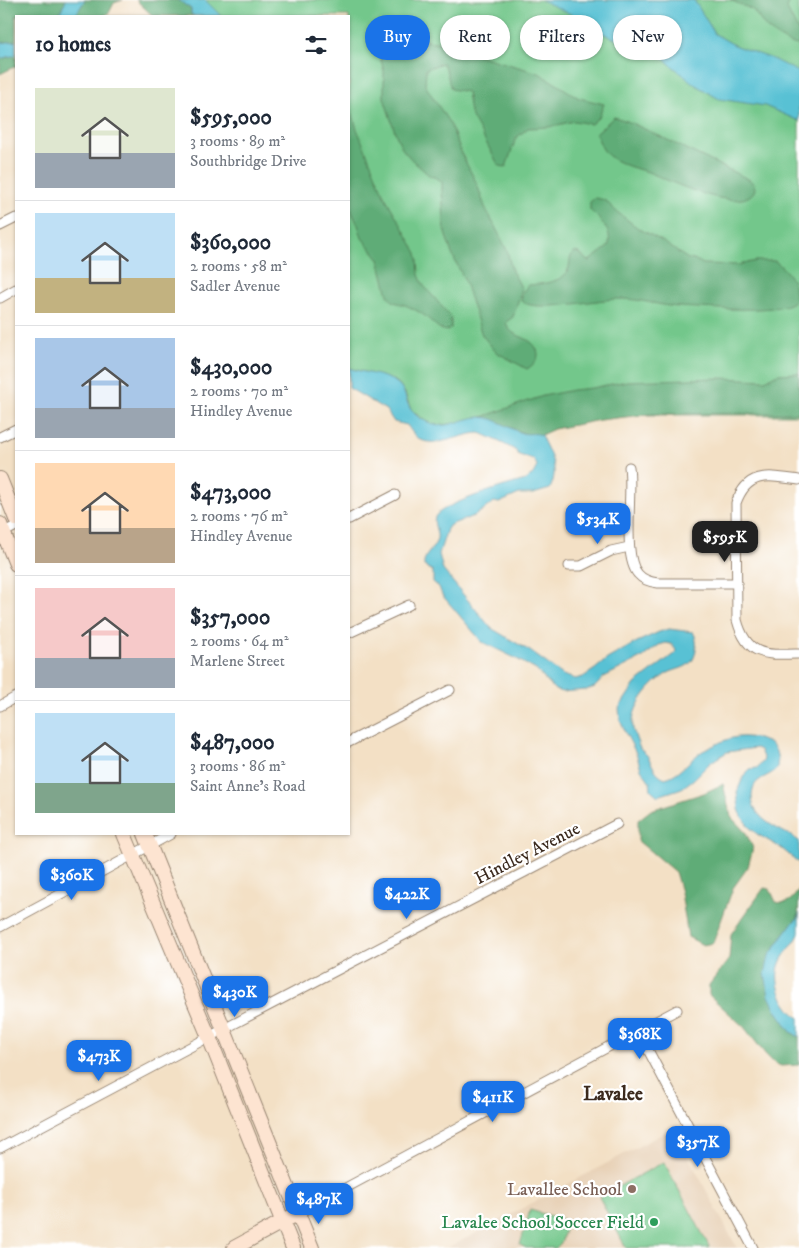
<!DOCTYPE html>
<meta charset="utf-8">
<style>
body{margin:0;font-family:"IM FELL DW Pica",serif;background:#f6f6f7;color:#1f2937;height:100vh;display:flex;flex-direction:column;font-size:19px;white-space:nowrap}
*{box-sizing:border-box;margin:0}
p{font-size:16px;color:#747a83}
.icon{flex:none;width:28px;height:28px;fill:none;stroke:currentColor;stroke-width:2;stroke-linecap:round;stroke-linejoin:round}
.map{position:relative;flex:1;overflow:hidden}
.sheet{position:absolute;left:15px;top:15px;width:335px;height:820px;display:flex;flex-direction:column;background:#fff;border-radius:0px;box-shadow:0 1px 4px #0004}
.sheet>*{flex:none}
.hud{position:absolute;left:365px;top:15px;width:359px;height:45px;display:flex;gap:10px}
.price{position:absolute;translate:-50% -42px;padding:0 11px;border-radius:10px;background:#1a73e8;color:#fff;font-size:16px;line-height:32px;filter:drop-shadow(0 1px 2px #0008)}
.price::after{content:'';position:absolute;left:50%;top:30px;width:15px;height:11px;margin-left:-8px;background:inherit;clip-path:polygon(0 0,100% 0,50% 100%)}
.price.current{background:#222;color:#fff}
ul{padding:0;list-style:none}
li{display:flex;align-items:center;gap:15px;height:125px;padding:0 20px}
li+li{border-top:1px solid #e0e1e3}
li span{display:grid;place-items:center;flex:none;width:140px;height:100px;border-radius:0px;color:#555}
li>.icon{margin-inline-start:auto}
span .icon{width:60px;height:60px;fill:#fffc;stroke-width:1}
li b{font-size:21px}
h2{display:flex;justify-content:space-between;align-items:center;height:60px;padding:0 20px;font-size:21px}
.chip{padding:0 18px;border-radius:22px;background:#fff;box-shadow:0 1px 4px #0004;font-size:18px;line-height:45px}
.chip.current{background:#1a73e8;color:#fff}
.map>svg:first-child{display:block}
.built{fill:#e7d0b5}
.green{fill:#73c78b;stroke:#577854}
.forest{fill:#5eac77;stroke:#4c6b4a}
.water{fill:#58c1d4;stroke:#4a7679}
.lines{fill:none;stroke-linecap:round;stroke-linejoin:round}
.street-casing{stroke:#978572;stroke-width:11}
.secondary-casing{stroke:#978572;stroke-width:16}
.street{stroke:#fff;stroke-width:9}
.secondary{stroke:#fde4d1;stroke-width:14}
.education-dot{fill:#8d6e63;stroke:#fff;stroke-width:2}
.leisure-dot{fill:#2e9e5b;stroke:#fff;stroke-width:2}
.labels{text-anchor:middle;stroke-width:4.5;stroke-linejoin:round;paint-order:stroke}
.street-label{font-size:18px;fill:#3b2a1e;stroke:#fff}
.education-label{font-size:18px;fill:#785e54;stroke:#fff;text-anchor:end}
.leisure-label{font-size:18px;fill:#27864d;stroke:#fff;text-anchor:end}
.neighbourhood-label{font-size:19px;font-weight:bold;fill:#3b2a1e;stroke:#fff}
</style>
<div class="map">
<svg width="799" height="1248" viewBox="0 0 799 1248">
<rect width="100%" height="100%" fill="#fff"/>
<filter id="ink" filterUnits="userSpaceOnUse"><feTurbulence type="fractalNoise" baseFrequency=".02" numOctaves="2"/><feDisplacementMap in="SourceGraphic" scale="10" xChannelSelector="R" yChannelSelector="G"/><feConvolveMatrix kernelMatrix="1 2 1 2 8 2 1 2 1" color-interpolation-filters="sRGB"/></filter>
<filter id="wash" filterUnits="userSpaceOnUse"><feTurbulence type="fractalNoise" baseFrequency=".0096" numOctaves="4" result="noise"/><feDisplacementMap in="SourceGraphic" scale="20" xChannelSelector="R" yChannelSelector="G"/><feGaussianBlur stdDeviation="1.12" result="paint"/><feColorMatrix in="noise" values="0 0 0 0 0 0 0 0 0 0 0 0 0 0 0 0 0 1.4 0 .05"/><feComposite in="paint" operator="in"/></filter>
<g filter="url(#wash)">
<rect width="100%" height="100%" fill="#f3e0c5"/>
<!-- built -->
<path class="built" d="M673,1128L737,1248H448Z"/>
<!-- green -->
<path class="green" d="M205,0H799V415H573L482,417L453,424L435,425L425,421L411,410L405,393L399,384L395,381L383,377L349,368V16H221Z
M664,1162L710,1248H626L599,1197Z
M530,1210L568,1221L561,1243L556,1248H526L520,1245Z"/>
<!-- forest -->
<path class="forest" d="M0,0H66L58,16H16V41L0,43Z
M85,0H123L114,3L109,13L104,16H75Z
M136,0H178L191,9V14L194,16H153Z
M730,0H788L787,9L799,33V45L790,44L776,36L766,28L753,10Z
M387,37H399L449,44L484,57L539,73L579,98L604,104L599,117L591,124L574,121L549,127L528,128L516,138L506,167L499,166L470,113L467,92L451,89C447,78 449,72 442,63L426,69L425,85L450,124L463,157L476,182L485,207L507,250L512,271L522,289L513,317L506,322C509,336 522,335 531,342C543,353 538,362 527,369L496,352L482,335L464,279L452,254L445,233L442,191V182L437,178L430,176L413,161L403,150L396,135L384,98V71L378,50V45Z
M16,55V66L0,74V59Z
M349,102L357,129L384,195L417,253L418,259L419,275L424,286L451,317V328L446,331C437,329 433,322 426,317C422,313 410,307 405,305C396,302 393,304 388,295L379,259L362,238L358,225L349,206Z
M614,117L627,121L651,132L750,180C754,184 757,188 753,193C736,214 668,180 648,172C637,169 620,164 612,158C602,152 600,143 596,133Z
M595,198L605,200L617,212L638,228L662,241L688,259L698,261L703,264L738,265L756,261H775C785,269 795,279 795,292C796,298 795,302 789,304C773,313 700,308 679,307C660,306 641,299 622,299C600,298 537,314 521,301L523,292L528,285C539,284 563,283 568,270C571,263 568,258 574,252C580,252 583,256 586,260L589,261L608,247C614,231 600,220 590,210V202Z
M799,373V413L651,414L600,420L554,429L541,435L523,433L497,422L482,417L543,396L573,390L592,388L627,381L720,378L765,380L778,374Z
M723,784L731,817L746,833L753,848L748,867L733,888L713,943L703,945L688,937L681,892L675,872L638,841V820L651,810L704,793Z
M764,888L770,889L776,902C788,905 793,899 799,889L798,918L792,923L769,956L791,1032L799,1037V1065L781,1066L774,1063L766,1055L744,1027L709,995V985L729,959L731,934Z"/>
<!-- water -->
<path class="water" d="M66,0H85L75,16H58Z
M178,0H205L221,16H194L191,14V9Z
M541,0H694L715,34L736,46L770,58L799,72V121L765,106L719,99L694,84L659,55L620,41L595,30L577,17Z
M16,41V55L0,59V43Z
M349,368C364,373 384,374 397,383C405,389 405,398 409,406C412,414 425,422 433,424C450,429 466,416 482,417C497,418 509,429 522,433C528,435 535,432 541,435C550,456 560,467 550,489L533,494H519L499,503L494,502L476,515L450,525L447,529L439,554L443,570L491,628L530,651L563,675L575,679L583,677L595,669L607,659L637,642L659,632L669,629L693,632C698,639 697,654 692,661C687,668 676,669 668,673C651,683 630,707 633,729C634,732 639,748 641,750C643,752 645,753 647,755C653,765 654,773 665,778C678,775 686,764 696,756C700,752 705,750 709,748C729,737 742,733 764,741C778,745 778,757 777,769C771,775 762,777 757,782C753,786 752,792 752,797C753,822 783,829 799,841V863L781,848L757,834L749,827L742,817L739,809L737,792L744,775L750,769L757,768L764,760L760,750L756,748L727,752L711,762L694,779L682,788L658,796L651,790L650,782L641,769L636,753L625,732L620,720L619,708L635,684L675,653L676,650L671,644L666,643L659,645L643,657L604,677L595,687L586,690L562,692L555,690L536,670L515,658L482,642L442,595L439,587L433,582V571L424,566C423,555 432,551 436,542C440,533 432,525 435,517C441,504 510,484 526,480C532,476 535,472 537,465L533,459L519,455L515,450C510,447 484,434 480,433C462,433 437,449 419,439C414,436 410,429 407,425L394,422L386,410L349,388Z
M799,913C799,919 799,927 799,933C797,942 786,951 782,959C771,979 782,1005 799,1018V1037L791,1032L776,1010L769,996L765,974L769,956L792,923L798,918Z"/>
</g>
<g filter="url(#ink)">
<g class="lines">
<!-- street casing -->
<g class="street-casing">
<path id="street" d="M0,226L16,218
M0,298L16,289
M0,437L16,429
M629,467C633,493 622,556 638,574C643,580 650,582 658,583H737
M799,480C769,476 748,470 736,503L737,620C747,657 766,655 799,654
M349,519L395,495
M0,534L16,526
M569,566H581L611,551L629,547
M349,633L409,605
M0,706L16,697
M349,742L450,690
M0,927L171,834
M638,1031L753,1248
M0,1148L224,1029L617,824
M299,1213L677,1010"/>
</g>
<!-- secondary casing -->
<g class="secondary-casing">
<path id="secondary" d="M0,479L16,519
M0,524L16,564
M124,834L209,1037L293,1248
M145,834L312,1248
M234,1248L291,1217"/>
</g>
<!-- street -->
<use href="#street" class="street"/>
<!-- secondary -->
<use href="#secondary" class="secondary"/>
</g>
</g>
<!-- markers -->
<circle class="education-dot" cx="632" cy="1189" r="5"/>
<circle class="leisure-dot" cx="654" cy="1222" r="5"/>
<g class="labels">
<!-- street labels -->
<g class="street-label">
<text transform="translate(527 853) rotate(-27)" y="6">Hindley Avenue</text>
</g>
<!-- education labels -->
<g class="education-label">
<text x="622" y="1195">Lavallee School</text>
</g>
<!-- leisure labels -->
<g class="leisure-label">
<text x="644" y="1228">Lavalee School Soccer Field</text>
</g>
<!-- neighbourhood labels -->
<g class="neighbourhood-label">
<text x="613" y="1100">Lavalee</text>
</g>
</g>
</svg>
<b class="price" style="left:598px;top:545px">$534K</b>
<b class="price current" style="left:725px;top:563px">$595K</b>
<b class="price" style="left:72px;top:901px">$360K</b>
<b class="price" style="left:407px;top:920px">$422K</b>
<b class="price" style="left:235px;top:1018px">$430K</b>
<b class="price" style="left:640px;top:1060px">$368K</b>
<b class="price" style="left:99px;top:1082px">$473K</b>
<b class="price" style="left:493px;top:1123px">$411K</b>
<b class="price" style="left:698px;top:1168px">$357K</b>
<b class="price" style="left:319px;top:1225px">$487K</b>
<div class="hud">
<a class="chip current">Buy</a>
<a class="chip">Rent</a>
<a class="chip">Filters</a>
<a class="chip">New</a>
</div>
<section class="sheet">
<h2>10 homes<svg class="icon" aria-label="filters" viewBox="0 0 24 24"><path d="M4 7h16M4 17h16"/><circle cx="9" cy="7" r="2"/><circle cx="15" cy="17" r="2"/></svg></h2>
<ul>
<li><span style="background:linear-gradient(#dfe7d0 65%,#9aa5b1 0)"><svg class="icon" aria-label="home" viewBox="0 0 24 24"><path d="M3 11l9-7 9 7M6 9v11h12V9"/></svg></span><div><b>$595,000</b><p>3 rooms · 89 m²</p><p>Southbridge Drive</p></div></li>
<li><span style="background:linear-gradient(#bfe0f5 65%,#c2b280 0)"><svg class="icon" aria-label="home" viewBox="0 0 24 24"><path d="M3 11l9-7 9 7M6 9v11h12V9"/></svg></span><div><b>$360,000</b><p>2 rooms · 58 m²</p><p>Sadler Avenue</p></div></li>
<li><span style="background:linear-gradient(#a9c7e8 70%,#9aa5b1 0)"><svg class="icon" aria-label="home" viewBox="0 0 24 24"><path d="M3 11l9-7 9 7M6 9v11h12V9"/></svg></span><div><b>$430,000</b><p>2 rooms · 70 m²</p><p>Hindley Avenue</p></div></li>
<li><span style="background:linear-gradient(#ffd9b3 65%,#b9a48a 0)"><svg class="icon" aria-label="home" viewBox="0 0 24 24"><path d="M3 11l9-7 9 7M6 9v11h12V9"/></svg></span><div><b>$473,000</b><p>2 rooms · 76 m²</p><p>Hindley Avenue</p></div></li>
<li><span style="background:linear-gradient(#f6c9c9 70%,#9aa5b1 0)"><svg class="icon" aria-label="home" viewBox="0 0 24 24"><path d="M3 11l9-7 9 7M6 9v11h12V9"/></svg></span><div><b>$357,000</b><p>2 rooms · 64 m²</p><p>Marlene Street</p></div></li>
<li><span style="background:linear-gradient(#bfe0f5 70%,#7fa58c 0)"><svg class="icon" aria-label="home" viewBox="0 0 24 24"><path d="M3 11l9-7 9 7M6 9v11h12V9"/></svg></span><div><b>$487,000</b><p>3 rooms · 86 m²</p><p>Saint Anne's Road</p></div></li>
</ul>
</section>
</div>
